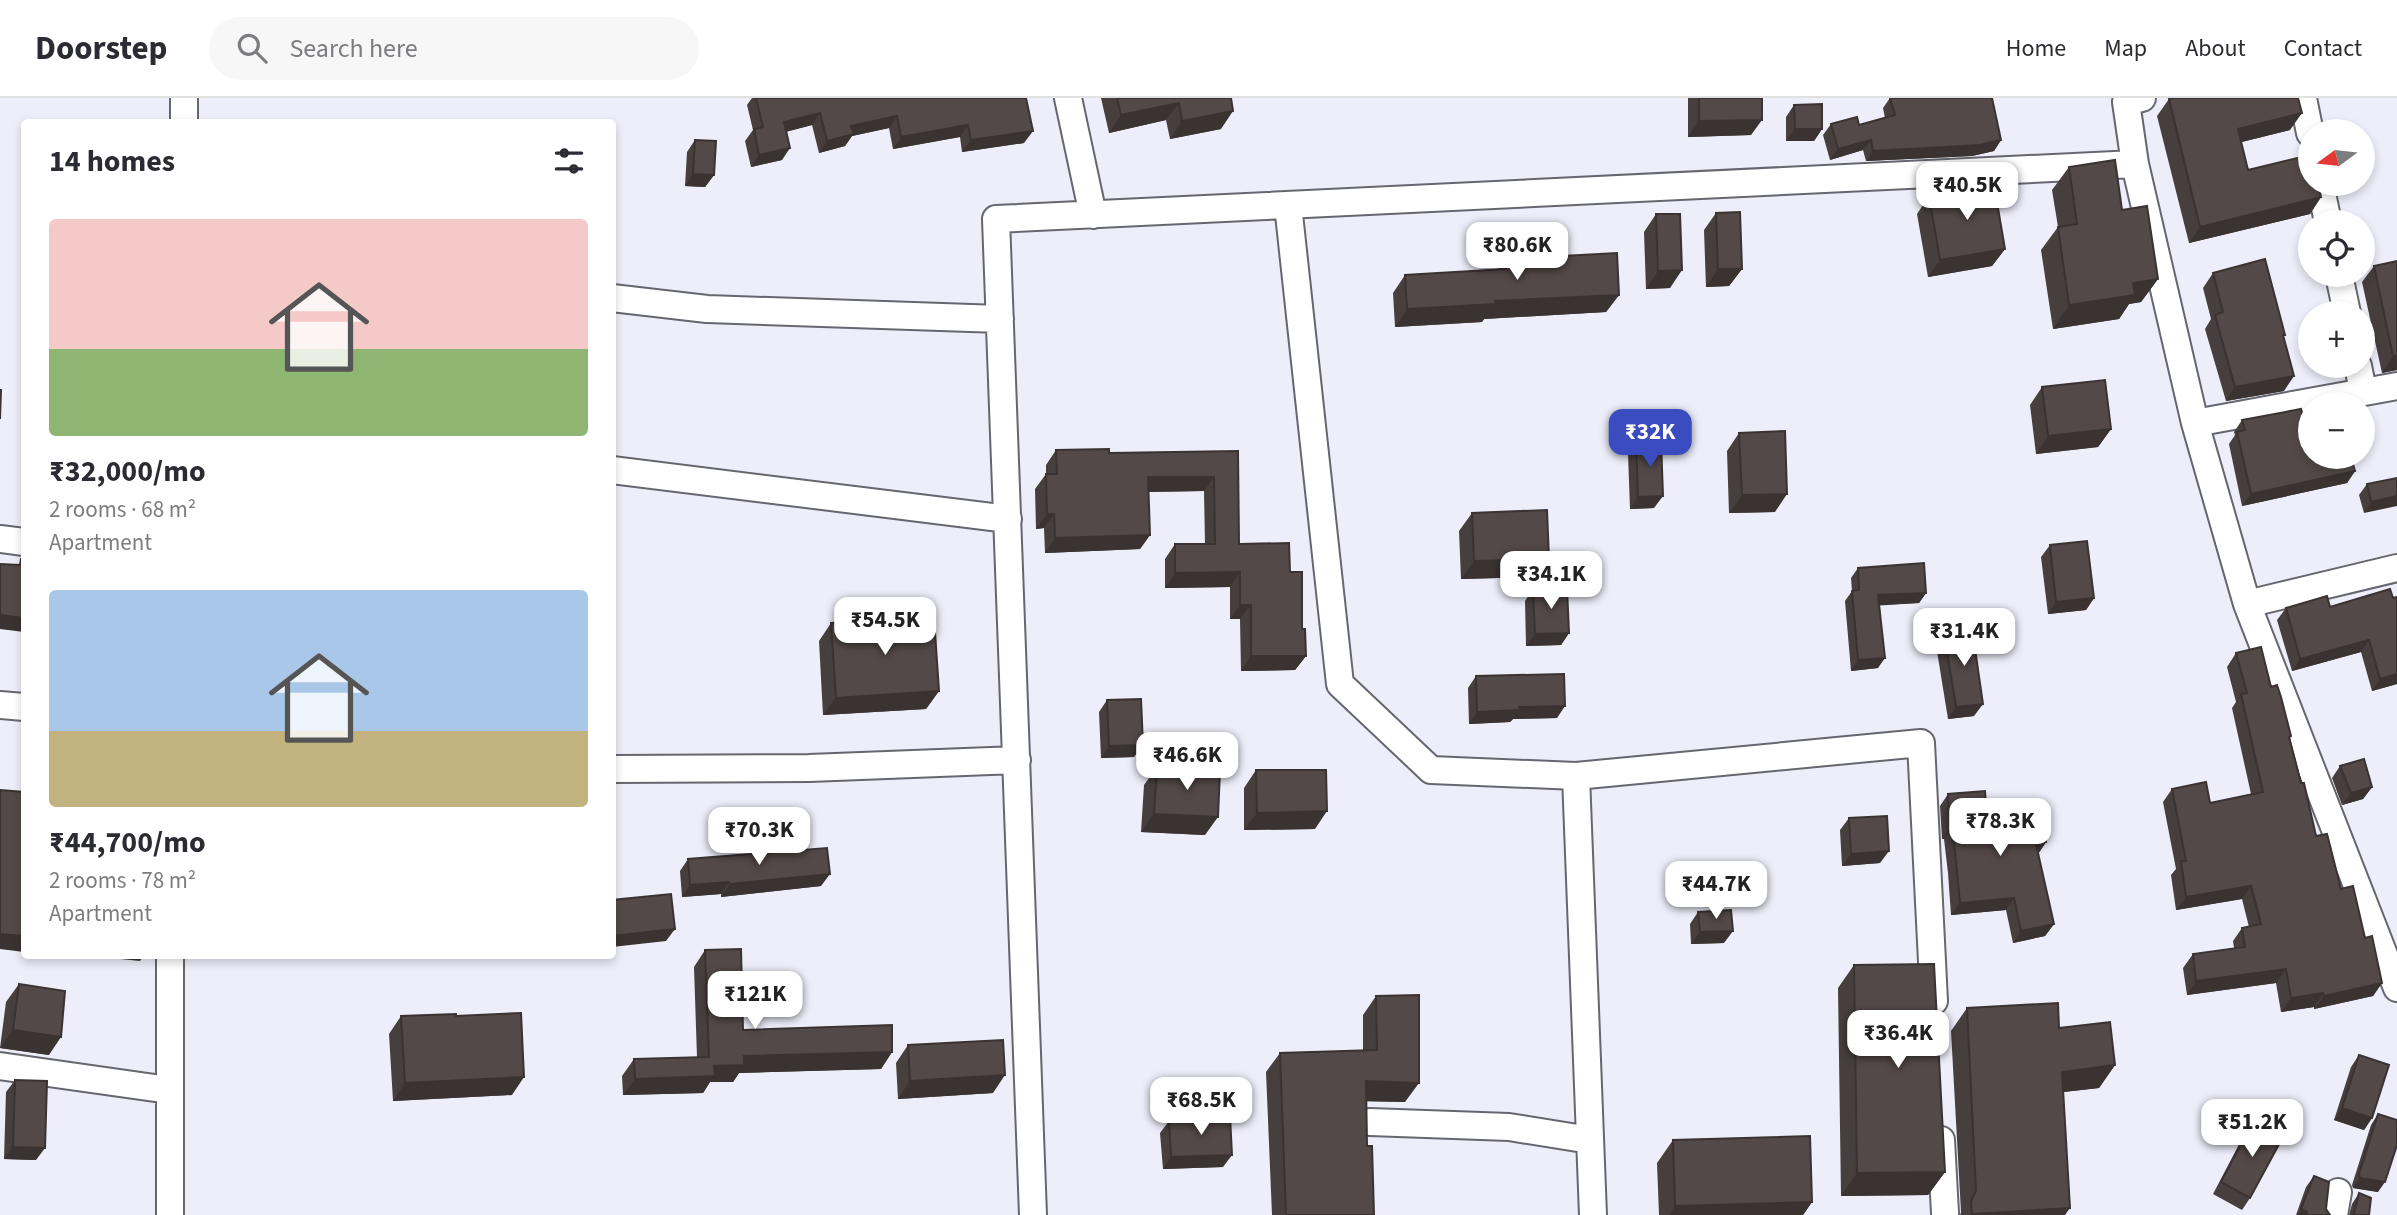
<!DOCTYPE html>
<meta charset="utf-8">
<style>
body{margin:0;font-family:"Source Sans 3",sans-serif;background:#f7f7f7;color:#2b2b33;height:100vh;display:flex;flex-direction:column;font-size:26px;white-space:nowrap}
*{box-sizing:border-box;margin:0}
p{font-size:23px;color:#7c7c81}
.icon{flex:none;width:38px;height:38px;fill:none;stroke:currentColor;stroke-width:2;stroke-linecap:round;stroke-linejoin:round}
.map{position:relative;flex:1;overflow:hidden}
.sheet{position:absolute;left:21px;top:21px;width:595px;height:840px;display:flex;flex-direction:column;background:#fff;border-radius:7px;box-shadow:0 4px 10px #0003}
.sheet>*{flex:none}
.needle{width:46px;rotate:255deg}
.tools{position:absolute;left:2298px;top:21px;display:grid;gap:14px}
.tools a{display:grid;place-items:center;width:77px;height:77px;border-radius:50%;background:#fff;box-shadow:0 4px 10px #0003;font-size:35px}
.price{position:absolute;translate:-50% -60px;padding:0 16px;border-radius:14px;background:#fff;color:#222;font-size:23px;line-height:46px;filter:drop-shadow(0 2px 4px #0008)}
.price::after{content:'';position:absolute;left:50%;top:42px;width:21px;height:16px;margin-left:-10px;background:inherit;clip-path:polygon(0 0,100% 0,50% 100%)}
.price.active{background:#3a4cbf;color:#fff}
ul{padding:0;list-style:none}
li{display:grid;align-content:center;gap:14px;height:371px;padding:0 28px}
li span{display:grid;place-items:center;height:217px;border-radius:7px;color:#555}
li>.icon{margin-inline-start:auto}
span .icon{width:126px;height:126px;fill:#fffc;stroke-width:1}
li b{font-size:30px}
h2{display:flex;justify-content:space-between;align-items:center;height:84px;padding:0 28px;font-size:30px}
header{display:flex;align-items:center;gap:42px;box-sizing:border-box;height:98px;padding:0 35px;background:#fff;border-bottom:2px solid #e1e1e2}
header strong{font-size:33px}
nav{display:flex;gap:38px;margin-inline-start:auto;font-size:24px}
.search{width:490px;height:63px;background:#f7f7f7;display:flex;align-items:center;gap:18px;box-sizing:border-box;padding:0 24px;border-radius:38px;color:#7c7c81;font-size:26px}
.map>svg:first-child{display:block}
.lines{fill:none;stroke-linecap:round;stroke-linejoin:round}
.minor-casing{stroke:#66666f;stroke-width:30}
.minor{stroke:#fff;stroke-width:26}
.wall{fill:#473f3e}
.shaded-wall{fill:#3a3332}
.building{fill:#534948;stroke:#3a3332;stroke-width:2}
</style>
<header>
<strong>Doorstep</strong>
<div class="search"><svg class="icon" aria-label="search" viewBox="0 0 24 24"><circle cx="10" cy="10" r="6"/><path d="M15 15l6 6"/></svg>Search here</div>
<nav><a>Home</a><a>Map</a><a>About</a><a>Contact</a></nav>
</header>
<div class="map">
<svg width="2397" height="1117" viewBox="0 0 2397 1117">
<rect width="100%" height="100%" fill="#edeef9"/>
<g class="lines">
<!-- minor casing -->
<g class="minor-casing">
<path id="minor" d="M1068,0L1093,117
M2142,0L2126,4L2135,66L2195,325L2247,506L2397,890
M2303,0L2310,35
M184,24V0
M2320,86L2328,124
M1288,107L1340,586L1431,672L1576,678
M2339,177L2347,215
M612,200L707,211L1000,221
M2358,268L2363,293
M2195,325L2397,288
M612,372L1008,421
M0,441L24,444
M2247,506L2397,470
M0,607L24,609
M612,671L809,670L1017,662
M0,968L169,992
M1370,1024L1509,1029L1590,1042
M1941,1042L1945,1115
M170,1117V858
M1033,1117L996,121L2135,66
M1593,1117L1576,678L1921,645L1934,903
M2334,1117L2338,1094"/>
</g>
<!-- minor -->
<use href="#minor" class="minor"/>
</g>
<!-- wall -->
<path class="wall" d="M752,0H1026L1024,45L962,54L960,39L893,51L889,30L852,38L845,48L819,55L812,27L786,34L782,62L751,69L745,43L753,32L747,7Z
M1101,0H1231L1221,31L1170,41L1166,22L1109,35Z
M1688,0H1762L1751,37L1688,39Z
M1890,0L2001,42L1994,53L1972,58L1866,63L1863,52L1830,62L1823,37L1831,26L1859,27L1885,20L1883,10Z
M2169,1L2290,32L2241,44L2248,72L2321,99L2310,116L2189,145L2157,18Z
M1794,7L1822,31L1814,43H1786V19Z
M695,42L714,77L705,89L685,88L687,54Z
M2069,69L2122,112L2158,181L2141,204L2129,206L2119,221L2053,231L2041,152L2058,129L2052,92Z
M1929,98L2005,151L1992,168L1928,179L1917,116Z
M1716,115L1742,171L1729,188L1706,189L1704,132Z
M1656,116L1670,190L1646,191L1644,134Z
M1506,161L1619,197L1606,214L1484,221L1482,224L1395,229L1393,195L1405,177L1498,171Z
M2374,168L2397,272L2382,275L2362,184Z
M2213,175L2284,239V293L2226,303L2205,231L2211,221L2203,190Z
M2042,289L2111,331L2098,349L2036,356L2030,307Z
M2303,318L2355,373L2347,385L2242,408L2229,346L2235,337L2234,334L2242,322Z
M1739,335L1775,414L1729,415L1727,353Z
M1636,344L1654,410L1630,411L1628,356Z
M1056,352L1109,355L1238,353L1239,446L1290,474L1302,531L1306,558L1295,572L1241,573L1240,521H1230V489L1165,490V461L1175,446H1205L1204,393L1148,394L1150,437L1140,451L1045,455L1044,430L1036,431L1035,391L1046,376V367Z
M2397,380L2364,415L2359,397L2367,386Z
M1472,415L1549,461L1536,479L1461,481L1459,433Z
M2050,447L2094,500L2086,512L2048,516L2041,459Z
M1858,470L1926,495L1919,505L1879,507L1878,570L1851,573L1845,503L1852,493L1851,480Z
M1533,491L1569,535L1561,547L1526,548L1525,503Z
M2390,491L2397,586L2372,593L2361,554L2292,573L2277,522L2286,510L2330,509Z
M831,525L939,593L926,611L823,617L819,543Z
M1944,535L1974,618L1948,621L1936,547Z
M2236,555L2271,589L2291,638L2290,640L2316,738L2365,840L2382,885L2373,898L2314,911V909L2281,914L2276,885L2187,897L2183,870L2193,856L2234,850L2233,843L2242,830L2249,829L2242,801L2176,812L2171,777L2176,771L2163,704L2172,691L2210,705L2251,696L2232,610L2236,604L2227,569Z
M1476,578L1557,620L1513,621L1510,624L1469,626L1468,590Z
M1107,602L1134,659L1101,660L1099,614Z
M2340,668L2372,689L2363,701L2342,707L2332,680Z
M1157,669L1205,737L1141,734L1144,687Z
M1256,672L1315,731L1244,732V690Z
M1948,696L1987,724L2046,744L2038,756L2054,826L2045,838L2013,845L2006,812L1951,817L1948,775L1944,741H1942L1940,708Z
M1849,720L1880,765L1842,768L1840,732Z
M688,761L821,788L721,799V796L682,799L680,773Z
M1698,814L1724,845L1691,846L1690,826Z
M705,852L743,932L892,954L881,971L739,975L733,984H710L703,995L623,997L622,978L634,961L697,959L694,869Z
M1854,867L1945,1074L1928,1097L1841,1098L1838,890Z
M19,886L49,957L0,950L6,904Z
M1376,898L1405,1004L1366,1003L1367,1048L1374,1117H1272L1266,974L1280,955L1363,953V917Z
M1967,910L2115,967L2099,990L2063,994L2065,1117H1960L1961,1114L1951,933Z
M401,918H456L512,997L393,1003L389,936Z
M908,947L993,995L898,1001L896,965Z
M2359,957L2372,1020L2364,1032L2334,1022L2351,969Z
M15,982L36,1062L4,1061L6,994Z
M2378,1016V1094L2353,1090L2352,1087L2371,1027Z
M1169,1023L1223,1069L1163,1071L1160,1035Z
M2253,1023L2250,1100L2242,1112L2213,1096L2245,1035Z
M1673,1042L1812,1104L1803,1117H1659L1657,1065Z
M2314,1078L2326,1111L2330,1117H2296L2306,1089Z
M2359,1095L2369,1117H2349L2352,1106Z"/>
<!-- shaded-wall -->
<path class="shaded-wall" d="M1179,5L1166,22L1109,35L1121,17Z
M1233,13L1221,31L1170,41L1182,23Z
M820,15L812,27L776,36L784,24Z
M2302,15L2290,32L2226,48L2238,31Z
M897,18L889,30L852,38L845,48L819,55L827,43L851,28Z
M1762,22L1751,37L1688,39L1699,23Z
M968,27L960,39L893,51L901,39Z
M1795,31H1822L1814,43H1786Z
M1033,33L1024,45L962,54L971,42Z
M1871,42L1863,52L1830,62L1838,51Z
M2001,42L1994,53L1972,58L1866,63L1873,53Z
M790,50L782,62L751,69L759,57Z
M693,76L714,77L705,89L685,88Z
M2321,99L2310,116L2189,145L2200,129Z
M2005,151L1992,168L1928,179L1940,162Z
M1718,171H1742L1729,188L1706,189Z
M1682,172L1670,190L1646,191L1658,173Z
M2158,181L2141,204L2129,206L2119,221L2053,231L2069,207L2133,185Z
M1619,197L1606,214L1484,221L1482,224L1395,229L1407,211L1495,203Z
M2393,258H2397V272L2382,275Z
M2294,278L2284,293L2226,303L2235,289Z
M2111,331L2098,349L2036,356L2048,338Z
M2355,373L2347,385L2242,408L2251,396Z
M1148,379H1214L1204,393L1138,394Z
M1787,396L1775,414L1729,415L1742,397Z
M1663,398L1654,410L1630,411L1638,399Z
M2397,398V408L2364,415L2371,404Z
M1047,416H1054L1044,430L1036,431Z
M1150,437L1140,451L1045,455L1055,440Z
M1549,461L1536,479L1461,481L1474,463Z
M1240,474L1230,489L1165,490L1175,475Z
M1926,495L1919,505L1871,508L1878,497Z
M2094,500L2086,512L2048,516L2056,504Z
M1240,507H1251L1240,521H1230Z
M0,517L24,520V534L0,531Z
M1569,535L1561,547L1526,548L1535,536Z
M2369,542L2361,554L2292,573L2300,561Z
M1251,558H1306L1295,572L1241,573Z
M1885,560L1878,570L1851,573L1858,562Z
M2397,576V586L2372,593L2380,581Z
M939,593L926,611L823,617L836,600Z
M1983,606L1974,618L1948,621L1956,609Z
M1565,608L1557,620L1513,621L1510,624L1469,626L1477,614L1519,609Z
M1143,647L1134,659L1101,660L1109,648Z
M2372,689L2363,701L2342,707L2351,695Z
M1327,713L1315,731L1244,732L1257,715Z
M1154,716L1218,719L1205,737L1141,734Z
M1950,729H1952L1944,741H1942Z
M2046,744L2038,756L2036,746Z
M1889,753L1880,765L1842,768L1851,756Z
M830,776L821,788L721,799L730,786Z
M729,784L721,796L682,799L690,787Z
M2251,788L2242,801L2176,812L2186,799Z
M2014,800L2006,812L1951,817L1960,805Z
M2054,826L2045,838L2013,845L2021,833Z
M675,831L666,843L612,849V838Z
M1733,833L1724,845L1691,846L1700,834Z
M0,836L24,838V854L0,851Z
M92,858H143L140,863Z
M2286,871L2276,885L2187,897L2196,883Z
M2382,885L2373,898L2314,911L2324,898Z
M2323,895L2314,909L2281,914L2291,900Z
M13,932L61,939L49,957L0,950Z
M892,954L881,971L739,975L733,984H710L703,995L623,997L635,981L714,968L744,958Z
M2115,967L2099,990L2046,996L2062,974Z
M1005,977L993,995L898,1001L910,983Z
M524,979L512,997L393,1003L405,985Z
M1366,983L1419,985L1405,1004L1352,1003Z
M2342,1010L2372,1020L2364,1032L2334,1022Z
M13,1049L45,1050L36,1062L4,1061Z
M1232,1057L1223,1069L1163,1071L1171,1059Z
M1945,1074L1928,1097L1841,1098L1857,1075Z
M2360,1080L2385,1084L2378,1094L2353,1090Z
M1812,1104L1803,1117H1669L1675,1108Z
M2070,1110L2065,1117H1971L1972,1116Z
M2301,1111L2307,1114L2305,1117H2298Z"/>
<!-- building -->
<path class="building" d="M756,0H1026L1033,33L971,42L968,27L901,39L897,18L851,28L854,36L827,43L820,15L784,24L790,50L759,57L754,31L763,29Z
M1117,0H1231L1233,13L1182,23L1179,5L1121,17Z
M1699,0H1762V22L1699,23Z
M1890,0H1992L2001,42L1980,47L1873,53L1871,42L1838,51L1831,26L1857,19L1859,27L1895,17Z
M2174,0H2298L2302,15L2238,31L2248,72L2310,57V86H2318L2321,99L2200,129L2169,1Z
M1822,6V31H1795L1794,7Z
M695,42L716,43L714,77L693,76Z
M2115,62L2122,112L2147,108L2158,181L2133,185L2135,197L2069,207L2058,129L2077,126L2069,69Z
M1994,87L2005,151L1940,162L1929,98Z
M1740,114L1742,171H1718L1716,115Z
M1656,116H1680L1682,172L1658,173Z
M1617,155L1619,197L1495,203V206L1407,211L1405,177L1506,171V161Z
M2265,161L2285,237H2283L2294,278L2235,289L2215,217L2223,214L2213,175Z
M2397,163V258H2393L2374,168Z
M2105,282L2111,331L2048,338L2042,289Z
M0,292H1L0,321Z
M2301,311L2303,318L2310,316V359H2351L2355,373L2251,396L2237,334L2245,332L2242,322Z
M1785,333L1787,396L1742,397L1739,335Z
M1661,343L1663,398L1638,399L1636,344Z
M1109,351V355L1238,353L1239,446L1289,445L1290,474H1302V531H1305L1306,558H1251V507H1240V474L1175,475V446H1215L1214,379H1148L1150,437L1055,440L1054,416H1047L1046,376H1057L1056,352Z
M2397,380V398L2371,404L2367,386Z
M1547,412L1549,461L1474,463L1472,415Z
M2087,443L2094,500L2056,504L2050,447Z
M21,461H24V520L0,517V466L20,467Z
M1924,465L1926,495L1878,497L1885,560L1858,562L1852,493L1859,492L1858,470Z
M1567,490L1569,535L1535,536L1533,491Z
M2390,491L2393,500L2397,499V576L2380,581L2369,542L2300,561L2286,510L2327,498L2330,509Z
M934,519L939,593L836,600L831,525Z
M1972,530L1983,606L1956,609L1944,535Z
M2261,549L2271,589L2277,587L2281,599L2291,638L2289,639L2301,685H2304L2316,738L2327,736L2341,791L2353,788L2365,840L2372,838L2382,885L2324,898L2323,895L2291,900L2286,871L2196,883L2193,856L2245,849L2242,830L2261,826L2251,788L2186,799L2181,763H2186L2172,691L2206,684L2210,705L2263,694L2241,596L2247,595L2236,555Z
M1564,576L1565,608L1519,609V612L1477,614L1476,578Z
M1141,601L1143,647L1109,648L1107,602Z
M2364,661L2372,689L2351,695L2340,668Z
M1157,669L1220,673L1218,719L1154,716Z
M1256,672H1326L1327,713L1257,715Z
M0,692L24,694V838L0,836Z
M1985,693L1987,724L2040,713L2046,744L2036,746L2054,826L2021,833L2014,800L1960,805L1956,763L1952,729H1950L1948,696Z
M1887,718L1889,753L1851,756L1849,720Z
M827,750L830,776L730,786L729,784L690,787L688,761Z
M671,796L675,831L612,838V802Z
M1731,812L1733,833L1700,834L1698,814Z
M741,851L743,932L892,927V954L744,958V967L714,968L715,978L635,981L634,961L709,959L705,852Z
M1934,866L1945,1074L1857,1075L1854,867Z
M19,886L65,893L61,939L13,932Z
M1419,897V985L1366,983L1367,1048H1372L1374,1117H1286L1280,955L1377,952L1376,898Z
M2058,905L2059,930L2110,924L2115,967L2062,974L2070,1110L1972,1116L1971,1104L1976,1092L1967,910Z
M521,915L524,979L405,985L401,918L456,916V918Z
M1003,942L1005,977L910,983L908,947Z
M2359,957L2389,967L2372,1020L2342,1010Z
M15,982L47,983L45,1050L13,1049Z
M2378,1016L2397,1022V1047L2385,1084L2360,1080L2359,1076Z
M1230,1018L1232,1057L1171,1059L1169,1023Z
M2253,1023L2283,1039L2250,1100L2221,1084Z
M1810,1038L1812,1104L1675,1108L1673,1042Z
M2314,1078L2329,1084L2326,1111L2330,1117H2306L2307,1114L2301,1111Z
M2359,1095L2371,1100L2369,1117H2352L2354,1116Z"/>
</svg>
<div class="tools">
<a><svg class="needle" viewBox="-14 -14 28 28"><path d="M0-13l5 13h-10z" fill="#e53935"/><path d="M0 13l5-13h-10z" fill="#7c7c81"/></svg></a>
<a><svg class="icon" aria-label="locate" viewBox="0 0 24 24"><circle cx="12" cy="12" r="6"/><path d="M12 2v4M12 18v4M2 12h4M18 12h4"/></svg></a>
<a>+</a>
<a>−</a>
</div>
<b class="price" style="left:1967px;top:124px">₹40.5K</b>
<b class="price" style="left:1517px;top:184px">₹80.6K</b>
<b class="price active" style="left:1650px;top:371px">₹32K</b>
<b class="price" style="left:1551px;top:513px">₹34.1K</b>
<b class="price" style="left:885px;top:559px">₹54.5K</b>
<b class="price" style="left:1964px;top:570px">₹31.4K</b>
<b class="price" style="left:1187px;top:694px">₹46.6K</b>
<b class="price" style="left:2000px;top:760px">₹78.3K</b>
<b class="price" style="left:759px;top:769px">₹70.3K</b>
<b class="price" style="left:1716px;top:823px">₹44.7K</b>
<b class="price" style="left:755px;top:933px">₹121K</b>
<b class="price" style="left:1898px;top:972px">₹36.4K</b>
<b class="price" style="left:1201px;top:1039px">₹68.5K</b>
<b class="price" style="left:2252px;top:1061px">₹51.2K</b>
<section class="sheet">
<h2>14 homes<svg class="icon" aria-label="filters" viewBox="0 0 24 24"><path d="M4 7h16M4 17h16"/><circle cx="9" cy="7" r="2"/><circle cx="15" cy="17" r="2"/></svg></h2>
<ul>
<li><span style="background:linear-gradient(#f6c9c9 60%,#8fb573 0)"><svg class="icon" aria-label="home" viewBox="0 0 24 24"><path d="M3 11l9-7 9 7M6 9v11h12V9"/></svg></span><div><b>₹32,000/mo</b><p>2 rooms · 68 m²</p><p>Apartment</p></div></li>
<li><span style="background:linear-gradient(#a9c7e8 65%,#c2b280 0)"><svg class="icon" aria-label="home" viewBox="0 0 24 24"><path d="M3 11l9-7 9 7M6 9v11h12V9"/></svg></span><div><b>₹44,700/mo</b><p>2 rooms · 78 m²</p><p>Apartment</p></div></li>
</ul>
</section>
</div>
